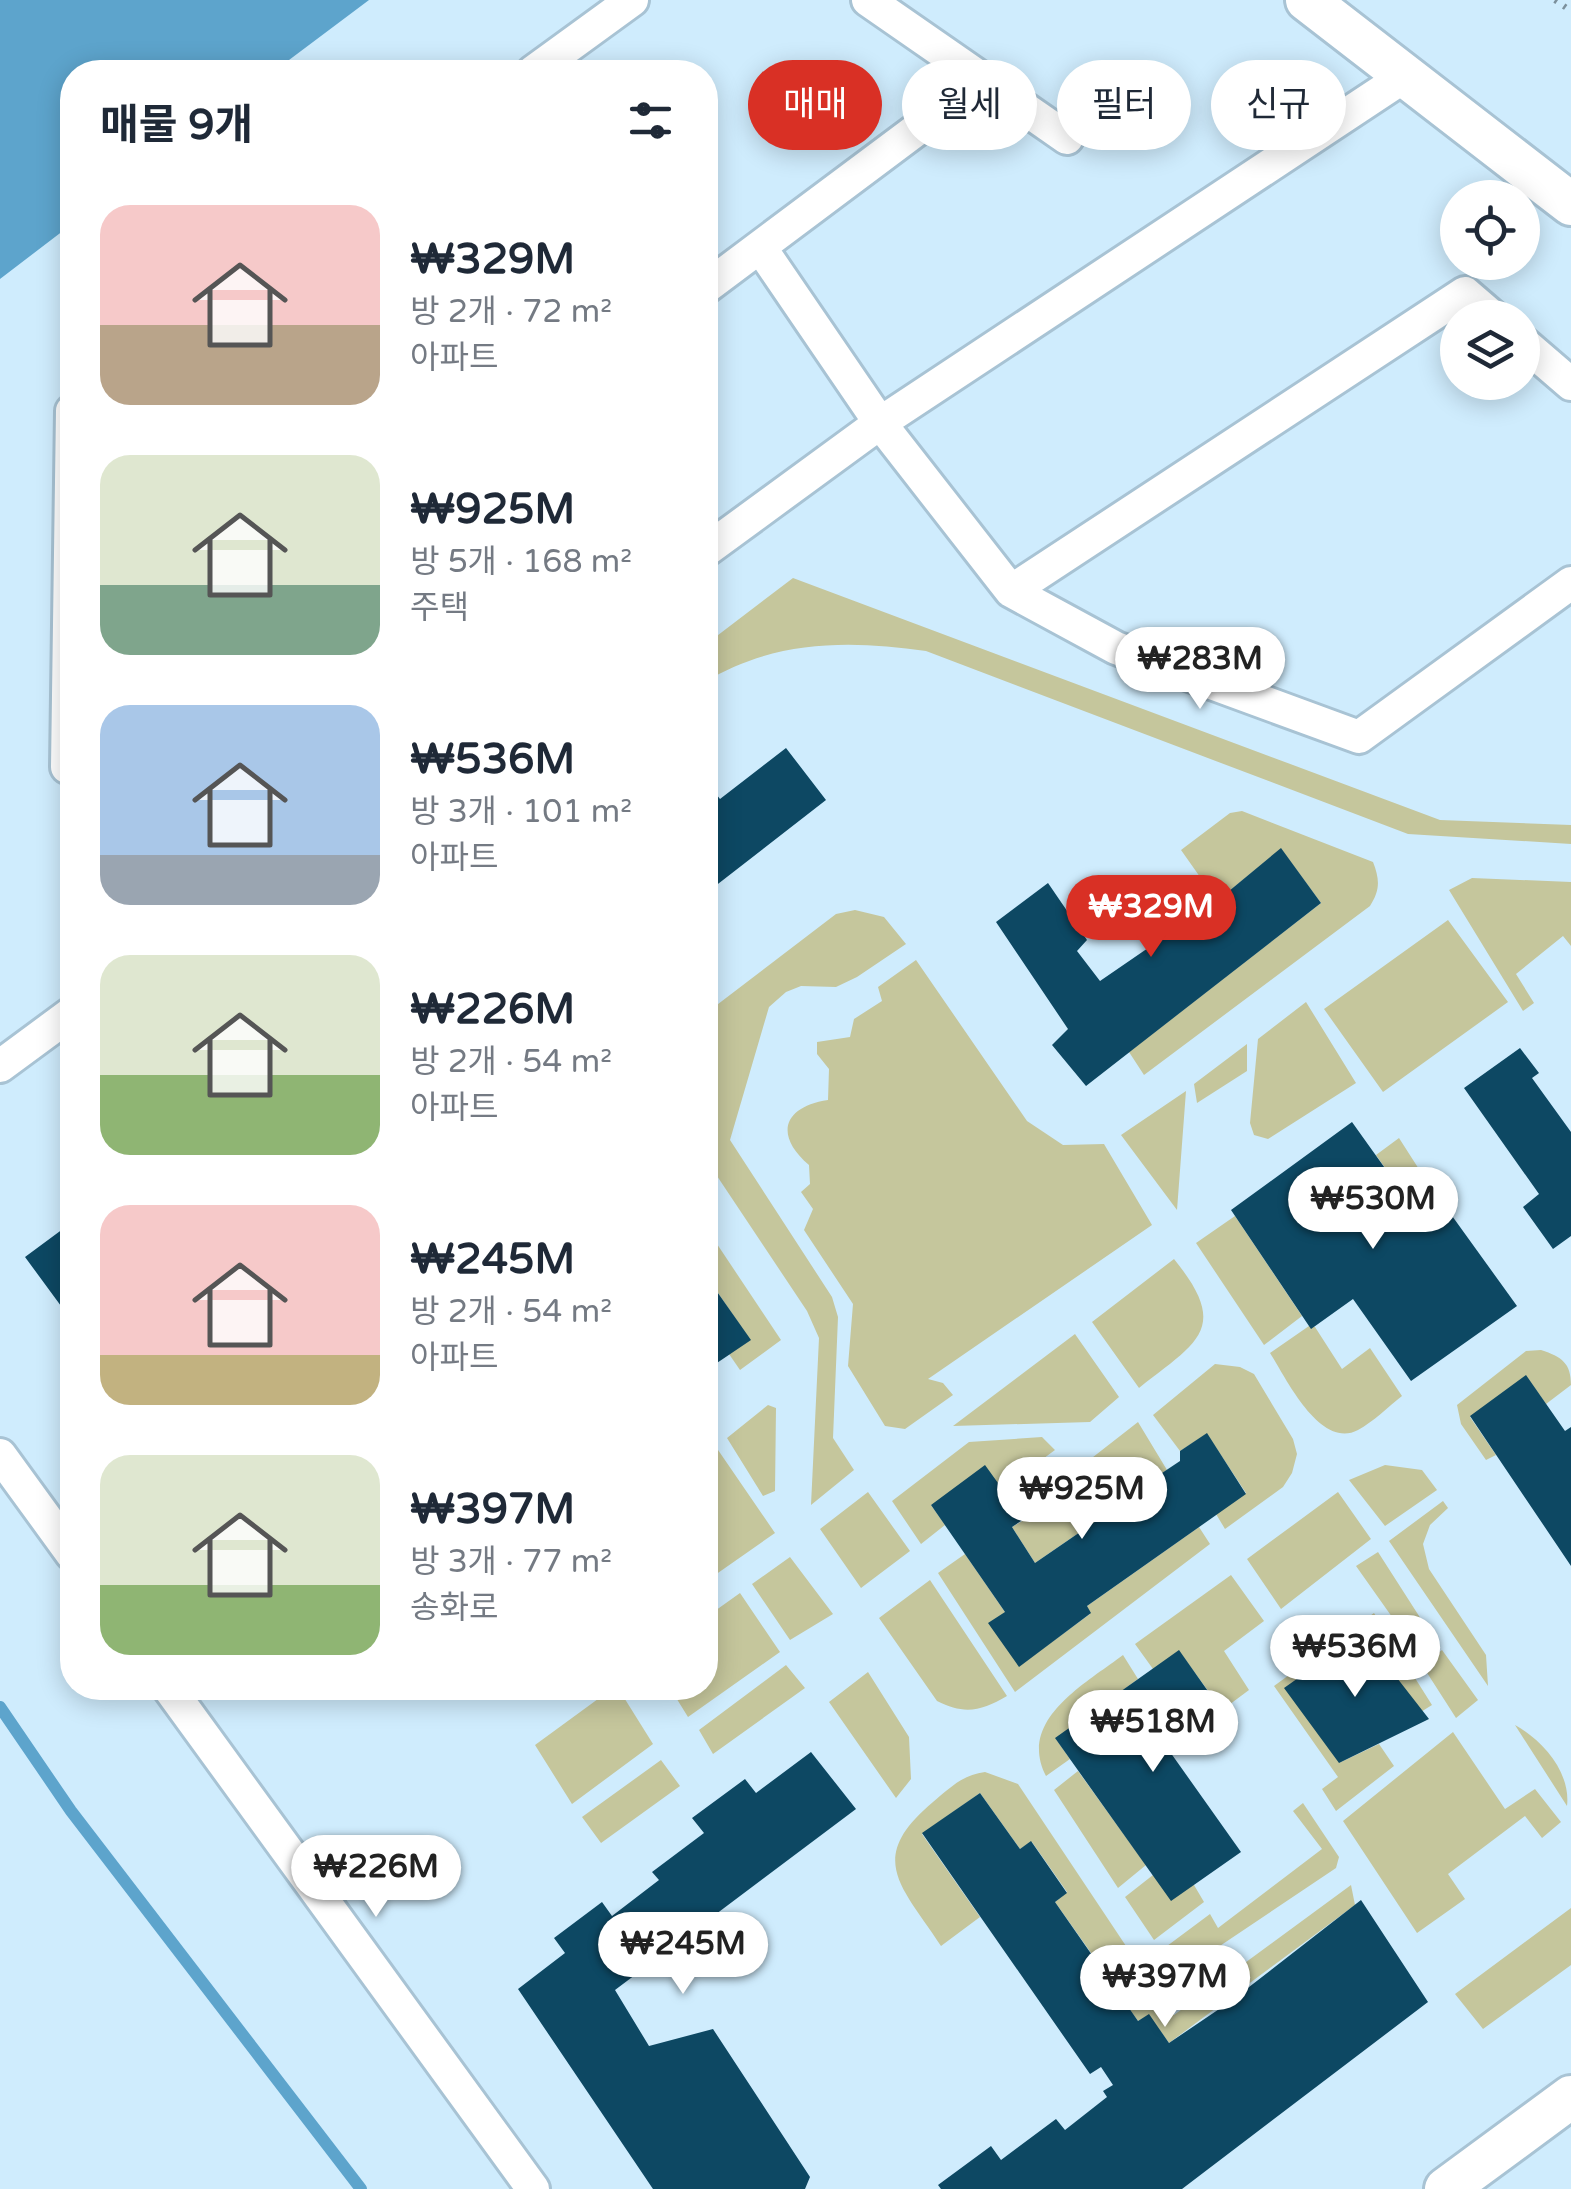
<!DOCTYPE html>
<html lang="ko">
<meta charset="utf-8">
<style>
body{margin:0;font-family:"Varela Round","Noto Sans KR",sans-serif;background:#f6f6f7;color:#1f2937;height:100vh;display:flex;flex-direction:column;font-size:38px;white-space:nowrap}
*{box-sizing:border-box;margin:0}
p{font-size:32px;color:#747a83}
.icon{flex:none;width:55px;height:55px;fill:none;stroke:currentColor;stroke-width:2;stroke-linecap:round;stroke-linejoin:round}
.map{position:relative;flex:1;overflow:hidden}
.side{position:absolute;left:60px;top:60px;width:658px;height:1640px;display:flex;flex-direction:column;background:#fff;border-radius:40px;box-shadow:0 5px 25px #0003}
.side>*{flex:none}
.top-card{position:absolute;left:748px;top:60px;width:672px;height:90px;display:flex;gap:20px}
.tools{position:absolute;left:1440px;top:180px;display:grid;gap:20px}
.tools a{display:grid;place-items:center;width:100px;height:100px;border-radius:50%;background:#fff;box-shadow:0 5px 25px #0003;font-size:50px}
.price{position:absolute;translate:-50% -85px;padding:0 22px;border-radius:35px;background:#fff;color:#222;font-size:32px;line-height:65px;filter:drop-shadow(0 2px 5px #0008)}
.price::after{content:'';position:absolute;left:50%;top:60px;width:30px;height:22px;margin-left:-15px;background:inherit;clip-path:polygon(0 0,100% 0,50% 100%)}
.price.active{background:#d93025;color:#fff}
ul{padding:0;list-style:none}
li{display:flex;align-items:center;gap:30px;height:250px;padding:0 40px}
li span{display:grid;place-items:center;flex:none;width:280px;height:200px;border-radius:30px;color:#555}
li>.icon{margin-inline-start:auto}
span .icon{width:120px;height:120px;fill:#fffc;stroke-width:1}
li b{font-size:42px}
h2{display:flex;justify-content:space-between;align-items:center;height:120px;padding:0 40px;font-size:42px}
.tag{padding:0 35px;border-radius:45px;background:#fff;box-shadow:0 5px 25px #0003;font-size:35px;line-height:90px}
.tag.active{background:#d93025;color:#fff}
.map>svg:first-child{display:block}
.green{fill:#c5c69c}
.water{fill:#5da4cc}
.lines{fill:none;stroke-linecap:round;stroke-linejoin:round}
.stream{stroke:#5da4cc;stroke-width:12}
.building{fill:#0d4863}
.minor-casing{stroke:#a8c3d4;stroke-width:38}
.tertiary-casing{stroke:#a8c3d4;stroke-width:48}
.path{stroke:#7c909c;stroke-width:6;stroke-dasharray:2.5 8;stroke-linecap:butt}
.minor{stroke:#fff;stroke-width:32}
.tertiary{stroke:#fff;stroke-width:42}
</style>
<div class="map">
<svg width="1571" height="2189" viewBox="0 0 1571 2189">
<rect width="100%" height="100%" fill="#cfecfd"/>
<!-- green -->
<path class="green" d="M793,578L1440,820L1571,825V844L1408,834L926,651C848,640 774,640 705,682V645Z
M1242,811L1373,862C1380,880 1380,890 1370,906L1144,1075L1129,1052L1321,903L1281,849L1217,901L1181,850L1230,813Z
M1472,878L1571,882V946L1563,936L1516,974L1534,1003L1523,1011L1449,890Z
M855,910L884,917L906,944L857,977L836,987L801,986L786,992L769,1007L730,1140L832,1297L838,1317L833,1438L854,1470L811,1505L819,1338L807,1311L705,1158V1014L836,914Z
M1448,920L1508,1002L1383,1092L1324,1009Z
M916,960L1027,1121L1063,1145L1104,1144L1152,1225L928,1379L943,1383L953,1395L905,1429L885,1426L848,1366L853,1304L804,1230L813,1209L801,1192L810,1184L809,1165C774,1135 783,1107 828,1100L829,1069L817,1054V1042L850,1037L854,1019L882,1001L878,987Z
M1306,1002L1356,1083L1268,1139L1254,1135L1250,1123L1258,1039Z
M1247,1044V1071L1197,1103L1194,1084Z
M1186,1091L1177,1210L1121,1135Z
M1399,1138L1424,1177L1402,1192L1376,1155Z
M1235,1216L1302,1316L1264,1345L1196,1243Z
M705,1226L781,1340L740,1370L729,1354L750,1340L714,1287L705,1292Z
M1174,1259C1231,1329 1197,1342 1139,1388L1092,1322Z
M1309,1326L1315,1327L1342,1369L1370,1348L1402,1396C1388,1407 1373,1422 1358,1430C1320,1450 1286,1378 1270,1353Z
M1075,1334L1119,1397L1090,1422L953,1426Z
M1541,1350C1562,1357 1571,1363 1571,1385L1546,1404L1526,1376L1470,1417L1496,1455L1486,1460L1461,1424L1457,1405L1526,1351Z
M1215,1364L1240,1367L1254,1374L1293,1439L1297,1454L1292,1473L1283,1487L1225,1529L1216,1514L1246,1493L1207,1434L1180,1451L1153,1415Z
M768,1405L776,1408L775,1491L763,1496L727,1438Z
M1138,1422L1167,1470L1153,1479L1140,1465L1092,1502L1102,1517L1035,1563L1012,1527L1024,1520L1020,1514Z
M1042,1437L1055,1450L1002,1489L931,1505L945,1525L921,1544L892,1501L969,1442Z
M716,1447L775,1533L705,1582V1455Z
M1385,1465L1422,1470L1437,1490L1385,1526L1349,1480Z
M868,1492L910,1551L861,1588L820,1529Z
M1338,1492L1371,1539L1281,1609L1247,1559Z
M1443,1501L1448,1508L1430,1525L1423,1544L1429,1569L1486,1655L1488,1686L1389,1541Z
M1199,1527L1210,1544L1015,1692L938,1573L965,1554L1005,1612L1019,1666L1090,1614L1087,1606Z
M1378,1552L1428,1630L1409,1641L1356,1566Z
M790,1557L833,1614L790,1640L752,1584Z
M1231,1575L1264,1621L1224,1651L1249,1690L1194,1731L1188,1724L1217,1703L1179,1651L1153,1669L1135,1644Z
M930,1580L1007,1696C982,1711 964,1715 937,1701L879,1618Z
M740,1593L780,1652L688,1717L670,1688H705V1618Z
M1374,1613L1432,1705L1339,1763L1379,1744L1394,1766L1336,1811L1322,1789L1338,1777L1274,1686Z
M1442,1650L1478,1700L1456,1718L1422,1665Z
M1123,1655L1138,1679L1056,1739L1070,1759L1046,1776C1017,1720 1085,1684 1123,1655Z
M786,1665L805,1688L713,1754L699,1730Z
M868,1672L909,1737L911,1779L896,1798L829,1702Z
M613,1688H618L653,1744L572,1804L535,1745Z
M1515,1725C1542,1740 1571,1772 1567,1806Z
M1453,1732L1505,1809L1535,1789L1561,1822L1542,1838L1525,1816L1448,1874L1465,1899L1417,1933L1343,1821Z
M661,1760L680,1786L601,1843L582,1817Z
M1078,1771L1146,1865L1118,1888L1054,1790Z
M985,1772L1018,1784L1132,1955L1106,1974L1055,1902L1067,1892L1032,1842L1020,1849L980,1793L922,1834L980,1917L941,1946C902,1886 865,1859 933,1802C950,1788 962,1775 985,1772Z
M1303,1803L1339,1857L1336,1868L1187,1968L1176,1967L1163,1949L1210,1914L1218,1928L1322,1849L1293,1811Z
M1153,1875L1194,1885L1204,1902L1154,1940L1125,1897Z
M1351,1885L1355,1905L1169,2043L1149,2015L1138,2021L1113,1986L1141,1967L1174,2015Z
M1571,1908V1965L1483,2029L1455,1994Z"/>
<!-- water -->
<path class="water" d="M0,0H369L273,72H72V224L0,279Z"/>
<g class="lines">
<!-- stream -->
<path class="stream" d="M0,1707L71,1811L361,2189"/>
</g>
<!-- building -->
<path class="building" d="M786,748L826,800L705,894V780L720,799Z
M1281,848L1321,903L1086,1086L1052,1045L1068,1029L996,922L1048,883L1087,940L1077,951L1100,981L1167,935L1154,920L1204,886L1217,901Z
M1520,1048L1539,1073L1532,1078L1571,1132V1236L1553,1249L1523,1207L1539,1194L1464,1088Z
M1352,1122L1402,1192L1424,1177L1517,1306L1411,1381L1353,1299L1311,1329L1231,1210Z
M72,1200V1297L61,1306L25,1257L71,1223L61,1209Z
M713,1286L751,1340L705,1371V1292Z
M1526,1375L1565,1431L1571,1427V1566L1470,1416Z
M1207,1433L1246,1494L1087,1606L1091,1613L1019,1667L988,1623L1005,1612L931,1505L985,1465L1024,1519L1012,1527L1035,1563L1102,1517L1091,1502L1141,1465L1153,1479L1180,1461V1451Z
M1362,1633L1429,1719L1339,1763L1284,1688Z
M1179,1650L1217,1704L1163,1742L1241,1852L1171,1901L1055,1738Z
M811,1752L856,1809L615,1990L649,2046L713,2029L810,2177L805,2189H653L518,1989L565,1953L554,1938L602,1902L612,1916L659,1880L652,1872L704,1833L692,1818L745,1779L756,1793Z
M980,1793L1020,1849L1031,1841L1067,1893L1055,1902L1138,2021L1149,2014L1169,2043L1231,2001L1361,1900L1428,2002L1182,2189H941L938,2185L991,2146L1001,2160L1056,2119L1065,2130L1107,2097L1103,2091L1113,2085L1101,2067L1090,2074L922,1833Z"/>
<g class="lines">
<!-- minor casing -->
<g class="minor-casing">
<path id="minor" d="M868,0L1067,138
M533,72L632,0
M760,247L880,423L1011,591L1116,648L1359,737L1571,583
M705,288L983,80
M1522,342L1571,384
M72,411L67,767L72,762
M705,551L880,423L1405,76
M1011,591L1465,293L1494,318
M0,1066L72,1013
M0,1455L72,1554
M169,1688L533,2189"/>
</g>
<!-- tertiary casing -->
<g class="tertiary-casing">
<path id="tertiary" d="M1307,0L1571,204
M1446,2189L1571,2097"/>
</g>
<!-- path -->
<path class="path" d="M1555,0L1571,11"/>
<!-- minor -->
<use href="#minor" class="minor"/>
<!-- tertiary -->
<use href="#tertiary" class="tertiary"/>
</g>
</svg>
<div class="tools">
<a><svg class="icon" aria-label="locate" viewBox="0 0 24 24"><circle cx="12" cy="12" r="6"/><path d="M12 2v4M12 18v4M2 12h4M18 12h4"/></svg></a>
<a><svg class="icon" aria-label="layers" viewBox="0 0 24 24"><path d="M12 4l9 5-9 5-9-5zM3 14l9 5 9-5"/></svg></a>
</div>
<b class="price" style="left:1200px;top:712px">₩283M</b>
<b class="price active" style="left:1151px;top:960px">₩329M</b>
<b class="price" style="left:1373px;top:1252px">₩530M</b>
<b class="price" style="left:1082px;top:1542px">₩925M</b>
<b class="price" style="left:1355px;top:1700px">₩536M</b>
<b class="price" style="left:1153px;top:1775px">₩518M</b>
<b class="price" style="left:376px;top:1920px">₩226M</b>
<b class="price" style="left:683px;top:1997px">₩245M</b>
<b class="price" style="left:1165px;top:2030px">₩397M</b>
<div class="top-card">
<a class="tag active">매매</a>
<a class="tag">월세</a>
<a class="tag">필터</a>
<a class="tag">신규</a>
</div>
<section class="side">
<h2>매물 9개<svg class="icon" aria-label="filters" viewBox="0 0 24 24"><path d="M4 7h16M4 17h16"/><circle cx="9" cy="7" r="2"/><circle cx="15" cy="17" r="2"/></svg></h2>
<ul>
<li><span style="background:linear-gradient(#f6c9c9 60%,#b9a48a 0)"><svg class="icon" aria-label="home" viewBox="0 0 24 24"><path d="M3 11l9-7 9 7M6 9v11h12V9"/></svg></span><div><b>₩329M</b><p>방 2개 · 72 m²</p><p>아파트</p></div></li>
<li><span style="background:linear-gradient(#dfe7d0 65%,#7fa58c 0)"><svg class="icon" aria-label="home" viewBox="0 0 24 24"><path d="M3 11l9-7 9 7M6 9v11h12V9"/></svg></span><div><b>₩925M</b><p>방 5개 · 168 m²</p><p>주택</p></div></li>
<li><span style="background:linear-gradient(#a9c7e8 75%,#9aa5b1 0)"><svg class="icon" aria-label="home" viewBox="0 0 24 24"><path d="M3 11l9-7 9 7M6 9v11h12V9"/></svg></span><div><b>₩536M</b><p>방 3개 · 101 m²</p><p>아파트</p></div></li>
<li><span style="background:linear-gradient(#dfe7d0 60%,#8fb573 0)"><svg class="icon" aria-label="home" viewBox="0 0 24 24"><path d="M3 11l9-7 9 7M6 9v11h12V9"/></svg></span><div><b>₩226M</b><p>방 2개 · 54 m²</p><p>아파트</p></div></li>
<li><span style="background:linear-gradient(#f6c9c9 75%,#c2b280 0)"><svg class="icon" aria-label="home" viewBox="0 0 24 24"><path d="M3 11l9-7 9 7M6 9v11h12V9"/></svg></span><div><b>₩245M</b><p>방 2개 · 54 m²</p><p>아파트</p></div></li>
<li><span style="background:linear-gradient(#dfe7d0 65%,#8fb573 0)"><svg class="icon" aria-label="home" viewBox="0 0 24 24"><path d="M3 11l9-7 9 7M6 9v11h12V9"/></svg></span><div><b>₩397M</b><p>방 3개 · 77 m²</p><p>송화로</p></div></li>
</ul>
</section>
</div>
